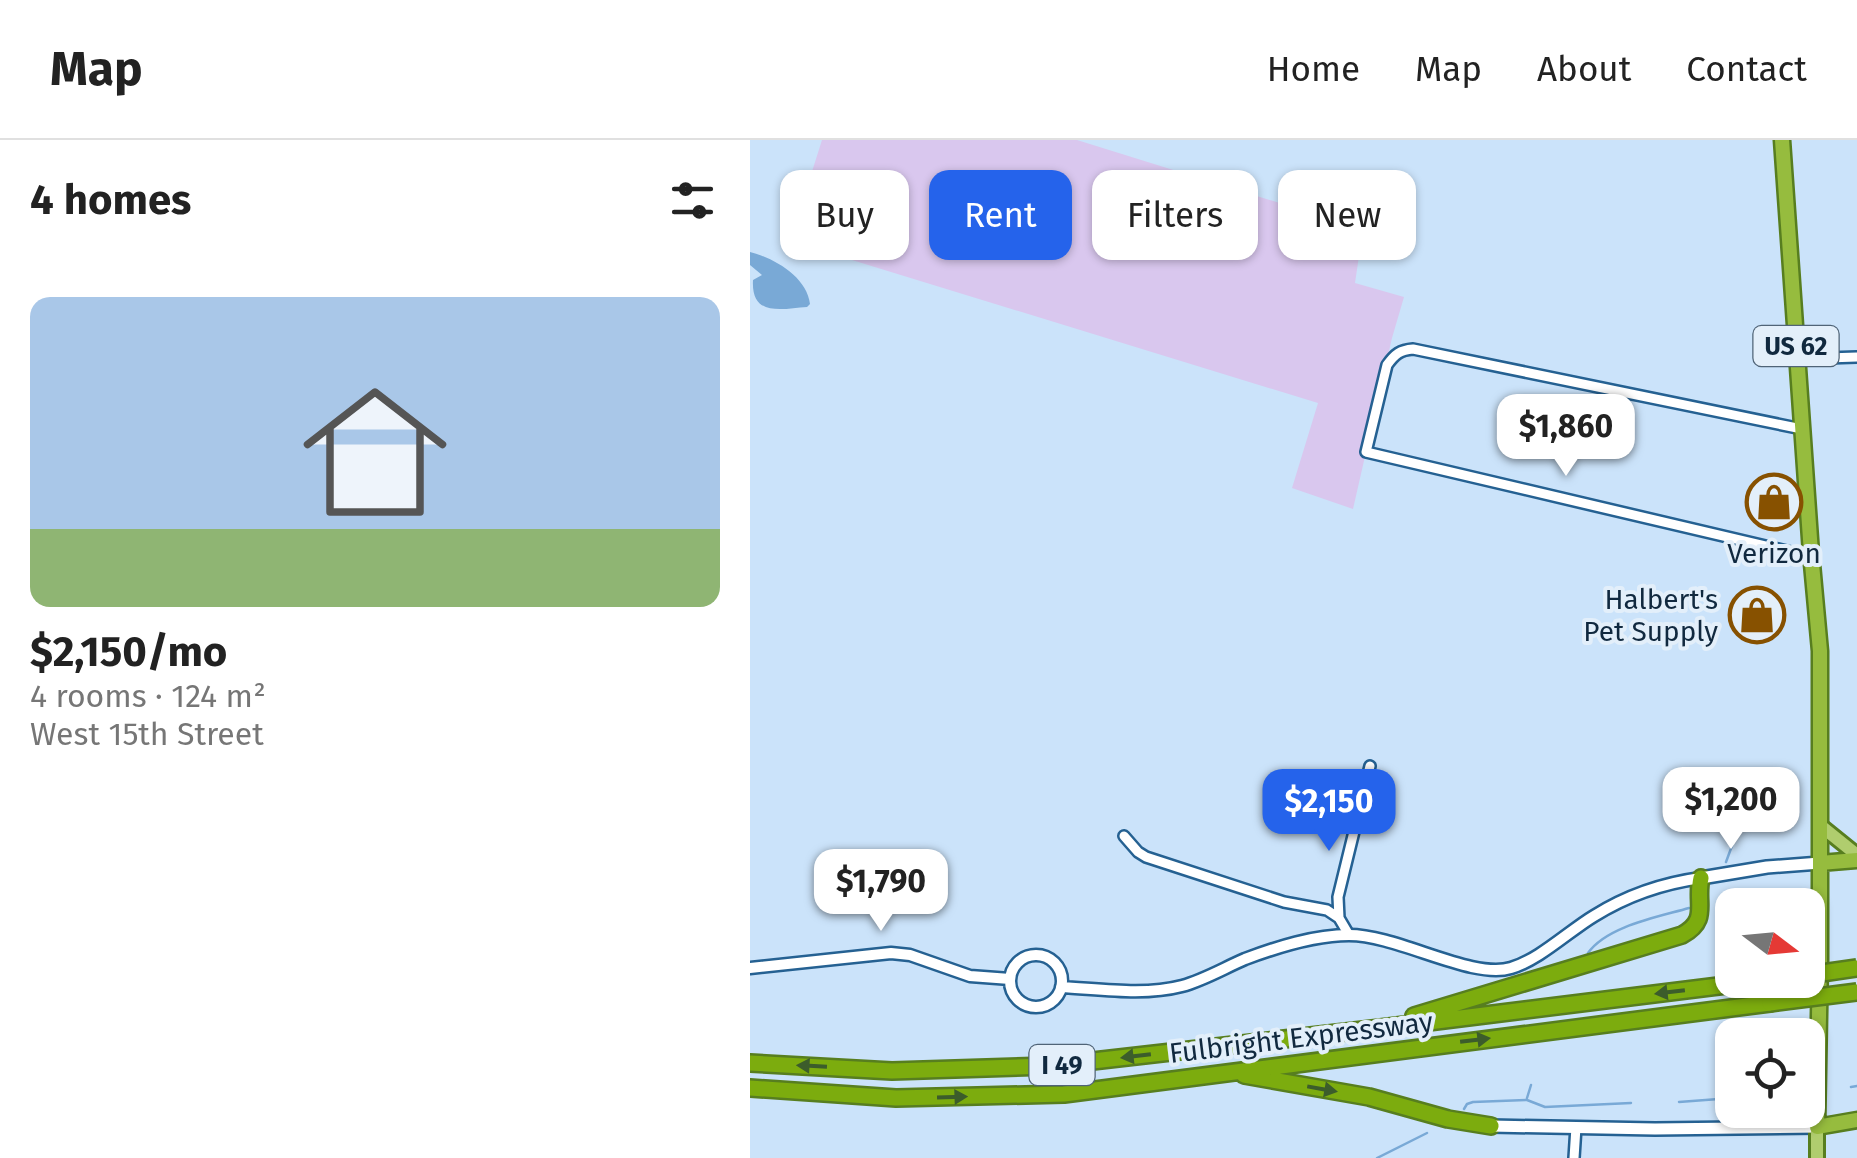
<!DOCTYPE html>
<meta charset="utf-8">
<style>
body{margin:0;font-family:"Fira Sans",sans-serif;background:#f2f2f2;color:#222;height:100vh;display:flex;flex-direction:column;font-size:38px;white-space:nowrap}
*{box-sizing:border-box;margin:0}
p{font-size:32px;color:#767676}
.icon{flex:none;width:55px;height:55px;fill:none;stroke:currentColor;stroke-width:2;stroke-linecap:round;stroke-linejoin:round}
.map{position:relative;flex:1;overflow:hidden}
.sheet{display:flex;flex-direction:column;background:#fff;width:750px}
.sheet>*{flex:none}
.hud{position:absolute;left:30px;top:30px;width:925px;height:90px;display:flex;gap:20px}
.needle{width:65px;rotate:106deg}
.fabs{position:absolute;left:965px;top:748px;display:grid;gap:20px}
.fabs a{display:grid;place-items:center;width:110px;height:110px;border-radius:20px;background:#fff;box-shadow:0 2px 8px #0004;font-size:50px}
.price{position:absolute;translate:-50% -85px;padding:0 22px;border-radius:20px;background:#fff;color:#222;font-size:32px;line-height:65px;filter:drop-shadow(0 2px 5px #0008)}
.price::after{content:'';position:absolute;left:50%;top:60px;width:30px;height:22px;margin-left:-15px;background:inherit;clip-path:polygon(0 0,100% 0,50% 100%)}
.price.active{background:#2563eb;color:#fff}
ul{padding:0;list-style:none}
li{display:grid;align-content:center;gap:20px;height:530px;padding:0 30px}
li span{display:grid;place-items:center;height:310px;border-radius:20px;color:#555}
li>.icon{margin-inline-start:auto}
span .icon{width:180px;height:180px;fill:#fffc;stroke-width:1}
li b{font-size:42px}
h2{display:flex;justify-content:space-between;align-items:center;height:120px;padding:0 30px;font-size:42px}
.tag{padding:0 35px;border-radius:20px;background:#fff;box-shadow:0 2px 8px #0004;font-size:35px;line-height:90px}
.tag.active{background:#2563eb;color:#fff}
header{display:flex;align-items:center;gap:60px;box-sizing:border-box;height:140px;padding:0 50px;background:#fff;border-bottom:2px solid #e0e0e0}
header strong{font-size:48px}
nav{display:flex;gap:55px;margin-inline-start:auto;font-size:35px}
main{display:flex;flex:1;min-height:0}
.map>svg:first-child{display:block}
.green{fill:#d9c7ee}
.water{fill:#79a9d6}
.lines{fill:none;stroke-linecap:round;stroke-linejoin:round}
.stream{stroke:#79a9d6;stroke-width:2.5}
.minor-casing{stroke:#256192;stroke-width:14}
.tertiary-casing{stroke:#256192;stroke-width:15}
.secondary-casing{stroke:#256192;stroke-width:16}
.primary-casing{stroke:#577e1f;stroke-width:18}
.trunk-casing{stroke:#577e1f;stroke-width:19}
.motorway-casing{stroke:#577e1f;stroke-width:20}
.minor{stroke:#fff;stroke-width:9}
.tertiary{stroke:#fff;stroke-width:10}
.secondary{stroke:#fff;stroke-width:11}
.primary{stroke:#b0cd6e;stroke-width:12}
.trunk{stroke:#96bc3e;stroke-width:14}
.motorway{stroke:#7cac0e;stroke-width:15}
.motorway-bridge-casing{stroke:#577e1f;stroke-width:20;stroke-linecap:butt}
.motorway-bridge{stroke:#7cac0e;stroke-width:15}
.oneway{fill:#3c5d2b}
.labels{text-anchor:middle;stroke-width:8;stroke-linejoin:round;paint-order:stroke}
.shield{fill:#e3effa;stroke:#506477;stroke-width:2.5}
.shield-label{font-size:25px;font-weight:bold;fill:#11293f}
.poi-label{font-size:28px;fill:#11293f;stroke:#e3effa}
.street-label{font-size:28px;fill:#11293f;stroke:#e3effa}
</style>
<header>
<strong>Map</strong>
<nav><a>Home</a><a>Map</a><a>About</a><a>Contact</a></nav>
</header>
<main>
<section class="sheet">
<h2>4 homes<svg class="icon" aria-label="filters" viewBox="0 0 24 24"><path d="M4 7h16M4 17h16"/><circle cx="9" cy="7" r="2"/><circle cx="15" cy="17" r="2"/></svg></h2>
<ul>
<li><span style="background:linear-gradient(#a9c7e8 75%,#8fb573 0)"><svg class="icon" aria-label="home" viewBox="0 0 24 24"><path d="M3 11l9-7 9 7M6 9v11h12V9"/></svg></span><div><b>$2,150/mo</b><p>4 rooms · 124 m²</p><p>West 15th Street</p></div></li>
</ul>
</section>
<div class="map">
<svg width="1107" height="1018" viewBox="0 0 1107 1018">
<rect width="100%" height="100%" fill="#cbe3fa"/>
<!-- green -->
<path class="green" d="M72,0H327L613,89L605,143L654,157L642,198L603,369L542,348L568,263L40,101Z"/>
<!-- water -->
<path class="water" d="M0,112C24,118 57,137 60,164L57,167C31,169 1,177 3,140L12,135L0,125Z"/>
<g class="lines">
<!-- stream -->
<path class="stream" d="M976,722L986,695
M838,813C857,786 908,777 939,768
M1101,947L1107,946
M777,958L781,945
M929,962L982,958
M714,969L717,964L723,962L777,960L795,967L881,963
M627,1018L677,993"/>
<!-- minor casing -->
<g class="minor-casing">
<path id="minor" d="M1047,219L1107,217
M1052,289L663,209C650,210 645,214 637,225L616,312L1041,412L1061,413
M374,696L388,712L396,717L534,762L577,770L589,778
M599,795L589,778L588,757L620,626
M824,1018L826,987"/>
</g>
<!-- tertiary casing -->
<g class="tertiary-casing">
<path id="tertiary" d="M260 841a26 26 0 1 1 52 0a26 26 0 1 1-52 0Z
M0,828L141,813L160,815L220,836L260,839
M311,847C350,849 394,856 432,846C454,840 474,828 495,819C527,807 564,795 599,795C648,795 722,840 761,828C789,820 819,791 844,776C876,756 914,743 951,738"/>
</g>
<!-- secondary casing -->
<g class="secondary-casing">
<path id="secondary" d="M951,738L1017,727L1070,723
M741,986L905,989L1067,987"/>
</g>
<!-- primary casing -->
<g class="primary-casing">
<path id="primary" d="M1071,686L1107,715
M1067,1018V987"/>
</g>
<!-- trunk casing -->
<g class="trunk-casing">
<path id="trunk" d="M1032,0L1061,413L1070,511V820L1067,987L1107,980
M1070,723L1107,720"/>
</g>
<!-- motorway casing -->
<g class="motorway-casing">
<path id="motorway" d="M664,876L932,795C960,780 945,763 951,738
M0,923L142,931L299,926L622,889L1017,840
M494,935L619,957L698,979L741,986
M0,948L146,958L314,954L1020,863"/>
</g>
<!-- minor -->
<use href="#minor" class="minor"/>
<!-- tertiary -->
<use href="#tertiary" class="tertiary"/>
<!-- secondary -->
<use href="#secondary" class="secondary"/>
<!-- primary -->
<use href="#primary" class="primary"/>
<!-- trunk -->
<use href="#trunk" class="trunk"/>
<!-- motorway -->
<use href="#motorway" class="motorway"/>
<!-- motorway-bridge casing -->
<g class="motorway-bridge-casing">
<path id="motorway-bridge" d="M1058,835L1107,828
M1020,863L1107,852"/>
</g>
<!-- motorway-bridge -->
<use href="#motorway-bridge" class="motorway-bridge"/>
</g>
<!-- one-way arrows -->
<defs><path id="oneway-solid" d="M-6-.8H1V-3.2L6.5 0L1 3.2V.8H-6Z" transform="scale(2.5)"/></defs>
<g class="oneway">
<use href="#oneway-solid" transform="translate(920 852) rotate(173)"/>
<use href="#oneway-solid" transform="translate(725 900) rotate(-7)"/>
<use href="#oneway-solid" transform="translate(386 916) rotate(173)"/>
<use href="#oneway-solid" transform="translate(62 926) rotate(-177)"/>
<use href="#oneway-solid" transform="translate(572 949) rotate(10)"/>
<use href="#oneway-solid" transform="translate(202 957) rotate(-2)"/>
</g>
<!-- icons -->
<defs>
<g id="shop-ring" transform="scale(2.875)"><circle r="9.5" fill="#e3effa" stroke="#875100" stroke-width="1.5"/><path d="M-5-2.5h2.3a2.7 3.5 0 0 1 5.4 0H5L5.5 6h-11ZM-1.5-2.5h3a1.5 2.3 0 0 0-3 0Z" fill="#875100"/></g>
</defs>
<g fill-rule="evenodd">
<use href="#shop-ring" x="1024" y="362"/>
<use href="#shop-ring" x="1007" y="475"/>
</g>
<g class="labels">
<!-- shield labels -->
<g class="shield">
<rect x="1003.5" y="186" width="85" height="40" rx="8"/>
<rect x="279.5" y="905" width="65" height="40" rx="8"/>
</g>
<g class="shield-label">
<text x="1046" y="215">US 62</text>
<text x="312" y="934">I 49</text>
</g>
<!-- poi labels -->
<g class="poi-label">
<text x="1024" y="423">Verizon</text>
<text x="968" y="469" text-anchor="end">Halbert's<tspan x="968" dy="32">Pet Supply</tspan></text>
</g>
<!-- street labels -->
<g class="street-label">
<text transform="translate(551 897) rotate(-7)" y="10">Fulbright Expressway</text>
</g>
</g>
</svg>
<div class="fabs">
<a><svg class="needle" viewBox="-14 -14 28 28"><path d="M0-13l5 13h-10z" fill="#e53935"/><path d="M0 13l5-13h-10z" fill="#767676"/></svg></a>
<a><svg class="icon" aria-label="locate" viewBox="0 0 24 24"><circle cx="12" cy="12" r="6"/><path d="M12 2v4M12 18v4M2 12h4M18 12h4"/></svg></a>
</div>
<b class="price" style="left:816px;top:339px">$1,860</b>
<b class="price" style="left:981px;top:712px">$1,200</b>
<b class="price active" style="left:579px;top:714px">$2,150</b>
<b class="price" style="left:131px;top:794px">$1,790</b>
<div class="hud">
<a class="tag">Buy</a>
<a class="tag active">Rent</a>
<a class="tag">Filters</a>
<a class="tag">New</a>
</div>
</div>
</main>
